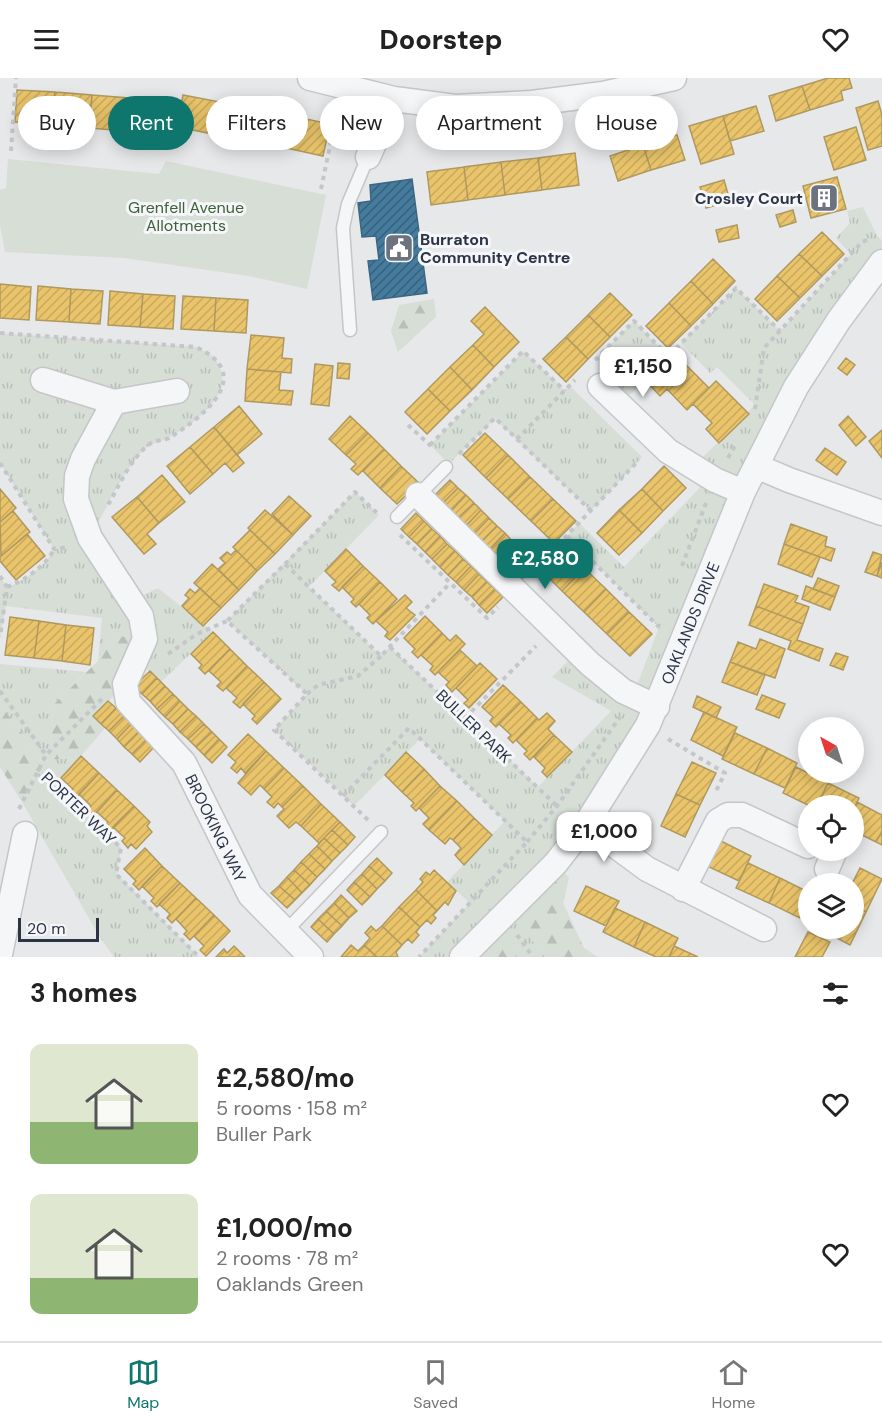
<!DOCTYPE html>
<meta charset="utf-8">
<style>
body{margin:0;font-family:"DM Sans",sans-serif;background:#f2f2f2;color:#222;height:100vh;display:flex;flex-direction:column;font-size:22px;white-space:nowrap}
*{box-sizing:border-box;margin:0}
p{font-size:20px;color:#767676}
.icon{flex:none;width:33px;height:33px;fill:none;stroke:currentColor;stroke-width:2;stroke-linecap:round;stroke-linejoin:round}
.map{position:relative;height:879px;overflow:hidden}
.side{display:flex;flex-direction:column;background:#fff;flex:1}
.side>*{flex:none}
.top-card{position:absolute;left:18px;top:18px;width:846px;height:54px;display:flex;gap:12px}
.needle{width:39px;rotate:321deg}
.tools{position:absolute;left:798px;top:639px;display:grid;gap:12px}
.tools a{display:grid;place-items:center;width:66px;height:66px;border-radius:50%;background:#fff;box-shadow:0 3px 15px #0003;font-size:30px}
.scale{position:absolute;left:18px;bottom:15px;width:81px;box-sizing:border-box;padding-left:6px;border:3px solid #2b3445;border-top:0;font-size:16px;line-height:21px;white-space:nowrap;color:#2b3445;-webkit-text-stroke:4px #f4f6f9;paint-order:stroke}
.price{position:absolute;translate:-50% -51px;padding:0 14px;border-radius:12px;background:#fff;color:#222;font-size:20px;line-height:39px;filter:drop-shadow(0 2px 3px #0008)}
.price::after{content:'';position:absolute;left:50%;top:36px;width:18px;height:14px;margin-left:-9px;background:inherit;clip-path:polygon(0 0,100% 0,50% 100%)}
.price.active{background:#0f766e;color:#fff}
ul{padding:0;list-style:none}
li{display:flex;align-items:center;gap:18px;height:150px;padding:0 30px}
li span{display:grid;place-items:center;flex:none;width:168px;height:120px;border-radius:12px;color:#555}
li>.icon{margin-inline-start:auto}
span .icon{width:72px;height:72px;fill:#fffc;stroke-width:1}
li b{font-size:26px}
h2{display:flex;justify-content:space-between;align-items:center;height:72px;padding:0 30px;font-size:26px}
.pill{padding:0 21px;border-radius:27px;background:#fff;box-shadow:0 3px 15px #0003;font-size:21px;line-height:54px}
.pill.active{background:#0f766e;color:#fff}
header{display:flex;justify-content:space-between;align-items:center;height:78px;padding:0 30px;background:#fff;font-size:27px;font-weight:800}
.tabs{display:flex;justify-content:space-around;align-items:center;height:84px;border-top:2px solid #e0e0e0;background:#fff;font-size:16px;color:#767676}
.tabs a{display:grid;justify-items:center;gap:3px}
.tabs .active{color:#0f766e}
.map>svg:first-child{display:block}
.grass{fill:url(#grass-tufts)}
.forest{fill:url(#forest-firs)}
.garden{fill:#d6ded6}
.homes{fill:url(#homes-hatch);stroke:#b0995f;stroke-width:1.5}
.public{fill:url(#public-hatch);stroke:#3d6683;stroke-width:1.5}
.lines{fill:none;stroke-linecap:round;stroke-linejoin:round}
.service-casing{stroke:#c4c6c8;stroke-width:15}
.minor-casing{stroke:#c4c6c8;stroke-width:27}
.path{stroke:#c5c6ca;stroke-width:4;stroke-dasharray:4.5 4.5;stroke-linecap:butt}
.service{stroke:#f5f6f7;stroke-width:12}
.minor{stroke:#f5f6f7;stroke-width:24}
.labels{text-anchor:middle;stroke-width:6;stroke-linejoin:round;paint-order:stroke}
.poi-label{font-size:16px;font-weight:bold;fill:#2b3445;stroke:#f4f6f9;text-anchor:end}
.park-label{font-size:16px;fill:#3f6138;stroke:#f4f6f9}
.street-label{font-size:16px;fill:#2b3445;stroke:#f4f6f9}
</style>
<header><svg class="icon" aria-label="menu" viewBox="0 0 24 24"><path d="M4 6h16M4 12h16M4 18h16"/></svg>Doorstep<svg class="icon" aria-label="heart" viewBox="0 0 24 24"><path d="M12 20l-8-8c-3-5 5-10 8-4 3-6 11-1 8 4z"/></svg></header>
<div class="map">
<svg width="882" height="879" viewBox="0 0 882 879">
<defs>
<pattern id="grass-tufts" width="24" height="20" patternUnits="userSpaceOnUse" patternTransform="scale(1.5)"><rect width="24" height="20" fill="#d6ded6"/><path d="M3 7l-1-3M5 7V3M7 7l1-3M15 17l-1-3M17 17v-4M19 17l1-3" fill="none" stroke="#b8bfb9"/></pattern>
<pattern id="forest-firs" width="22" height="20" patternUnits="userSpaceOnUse" patternTransform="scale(1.5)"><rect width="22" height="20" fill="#d6ded6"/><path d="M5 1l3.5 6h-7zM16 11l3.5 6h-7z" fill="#b8bfb9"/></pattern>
<pattern id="homes-hatch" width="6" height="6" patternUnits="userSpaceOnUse" patternTransform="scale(1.5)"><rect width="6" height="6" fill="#e9c46a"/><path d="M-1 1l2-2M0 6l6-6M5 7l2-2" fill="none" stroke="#c8a95d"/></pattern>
<pattern id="public-hatch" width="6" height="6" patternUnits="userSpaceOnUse" patternTransform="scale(1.5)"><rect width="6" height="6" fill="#457b9d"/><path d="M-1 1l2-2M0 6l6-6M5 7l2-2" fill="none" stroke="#37607b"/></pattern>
</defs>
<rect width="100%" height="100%" fill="#e6e8ea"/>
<!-- grass -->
<path class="grass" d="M863,129L877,158L882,162V184L796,309L648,647L509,831L545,879H514L520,872L487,854L489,879H419L470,825L447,804L505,743L420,661L354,728L274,652L307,616L227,543L355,414L379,437L309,509L380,577L390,569L538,709L611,633L552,599L577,574L633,618L659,549L567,458L579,445L624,489L709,400L693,389L755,327L717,289L710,295L681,265L736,210L780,253L851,176L836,160L850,145L847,133Z
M634,243L668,278L620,327L600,308L612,296L596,281Z
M0,255L196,269C210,275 220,281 222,298C226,323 188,350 168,360C156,366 150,364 140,376C120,400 105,432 90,460L131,523L158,510L213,554L161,604L146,591L125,606L116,558L98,583L102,540L6,528L0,559V498L7,509C24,503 47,487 54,471L0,385Z
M523,273L565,312L570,308L642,379L591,433L495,341L449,386L430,367Z
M0,586L86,594L53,627L51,672L43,683L81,678L54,706L121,770L117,796L199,879H114L101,861L22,724L42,683L0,626Z"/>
<!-- forest -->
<path class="forest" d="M434,221L436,239L398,274L391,253L399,227Z
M116,558L145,561L125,606L94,638L105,650L81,678L42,683L22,724L0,689V626L42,683L51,672L53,627L98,583Z
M556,785L569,800L563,825L584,870L598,879H545L508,831Z
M498,843L520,873L514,879H489L487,853Z"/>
<!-- garden -->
<path class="garden" d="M8,81L159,96L166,83L326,117L307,211L249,198L124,180L5,174L0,147V112L6,110Z"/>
<!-- homes -->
<path class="homes" d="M828,0H849L852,10L841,13L843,22L810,32L802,8Z
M802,8L810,32L776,43L769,18Z
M17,12L55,14L52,47L15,44Z
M55,14L92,17L89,50L52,47Z
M92,17L129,20L126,53L89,50Z
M183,17L220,24L213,56L177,49Z
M129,20L166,23L164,56L126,53Z
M878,23L882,37V68L868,72L856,30Z
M220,24L256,31L249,63L213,56Z
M756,28L764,53L730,63L723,38Z
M256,31L292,38L286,70L249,63Z
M292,38L330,46L323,78L286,70Z
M723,38L734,76L701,86L689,48Z
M856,49L866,82L834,92L824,59Z
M677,57L685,82L651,92L643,67Z
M643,67L651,92L618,103L610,78Z
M575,75L579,107L542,112L538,80Z
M538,80L542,112L505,117L501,84Z
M501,84L505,117L468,122L464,89Z
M464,89L468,122L431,127L427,94Z
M837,99L846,131L811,140L803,108Z
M724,102L730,123L706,130L700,109Z
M793,132L796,144L780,149L776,137Z
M737,147L739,160L719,164L716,152Z
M822,154L844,176L822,198L799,176Z
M799,176L822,198L800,220L777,198Z
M713,181L735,203L713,226L691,203Z
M777,198L800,220L777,243L755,221Z
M691,203L713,226L691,248L669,225Z
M0,206L31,209L29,242L0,240Z
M38,208L71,211L69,244L36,242Z
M71,211L103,213L100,246L69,244Z
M110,213L143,216L140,249L108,247Z
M610,215L632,237L610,259L588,237Z
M143,216L175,218L173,251L140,249Z
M183,218L216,220L214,253L181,251Z
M216,220L248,222L246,255L214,253Z
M669,225L691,248L668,270L646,248Z
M485,229L519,264L494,289L473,267L484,256L471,243Z
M588,237L610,259L588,281L566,259Z
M251,257L284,260L282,280L292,281L291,295L247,291Z
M566,259L588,281L566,304L543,281Z
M473,267L494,289L472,312L450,289Z
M675,276L709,310L687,332L667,311L660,318L647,304Z
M846,280L855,287L847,297L838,290Z
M338,285L350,286L349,301L337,300Z
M315,286L333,288L329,328L311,326Z
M450,289L472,312L450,333L428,311Z
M247,291L281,294L279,312L293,313L291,327L245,323Z
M716,303L749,336L719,365L706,351L712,345L693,326Z
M428,311L450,333L427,356L405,334Z
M239,328L262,356L237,377L214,349Z
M350,338L368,355L346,377L329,361Z
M848,338L866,359L856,368L839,347Z
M214,349L244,385L233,394L225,385L213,396L190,369Z
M882,352V380L869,363Z
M368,355L384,371L358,397L351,391L356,386L346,377Z
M485,355L508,377L486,400L463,377Z
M190,369L213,396L190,416L167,388Z
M825,370L846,384L837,397L816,382Z
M384,371L401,388L380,410L363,393Z
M508,377L530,399L508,421L486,400Z
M401,388L419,405L397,426L380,410Z
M664,388L686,410L663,433L642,411Z
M162,397L185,424L159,445L137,419Z
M530,399L553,421L531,443L508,421Z
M450,402L458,410L443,425L435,417Z
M458,410L466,417L451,433L443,425Z
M0,411L16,430L0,444Z
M642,411L663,433L642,455L619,432Z
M466,417L474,425L458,440L451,433Z
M289,418L311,438L293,457L272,436Z
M137,419L159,445L147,456L156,466L144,476L112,439Z
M553,421L576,443L554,465L531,443Z
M474,425L481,432L466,448L458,440Z
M265,432L293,457L275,476L248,450Z
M481,432L489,440L474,456L466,448Z
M619,432L642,455L619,477L597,455Z
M13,433L30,454L1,478L0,444Z
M416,435L424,443L409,459L401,451Z
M489,440L497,448L482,463L474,456Z
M424,443L432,451L417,466L409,459Z
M791,446L827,459L825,468L835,471L831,483L784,466Z
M497,448L505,455L490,471L482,463Z
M432,451L440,458L425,474L417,466Z
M250,452L275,476L257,493L233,469Z
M505,455L512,463L497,478L490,471Z
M27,456L45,478L16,502L0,483V479Z
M440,458L447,466L432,481L425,474Z
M512,463L520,471L505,486L497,478Z
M447,466L455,473L440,489L432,481Z
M784,466L820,479L812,499L778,486Z
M561,467L584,490L562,513L539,490Z
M346,471L363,488L339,513L332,507L336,504L325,493Z
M520,471L528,478L513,494L505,486Z
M236,472L257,493L239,512L218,491L225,485L220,480L227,474L231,477Z
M455,473L463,481L448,497L440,489Z
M873,474L882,477L877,498L865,494Z
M528,478L536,486L521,502L513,494Z
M463,481L471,488L456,504L448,497Z
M882,484V500L877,498Z
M212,486L239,512L221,530L194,505Z
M363,488L380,504L356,529L351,524L354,521L342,509Z
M471,488L479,496L464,512L456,504Z
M584,490L606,511L584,534L562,513Z
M479,496L487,504L472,519L464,512Z
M818,500L839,508L835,519L813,511Z
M380,504L397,521L373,546L367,540L370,537L359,526Z
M487,504L495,511L479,527L472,519Z
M764,506L798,518L795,524L809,529L803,546L756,528Z
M806,508L835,519L830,532L802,521Z
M200,510L221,530L203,548L182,528L189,520L185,517L190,511L195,515Z
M495,511L503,519L487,535L479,527Z
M606,511L629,534L607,556L584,534Z
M405,517L412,524L406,530L415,537L390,562L385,558L388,554L376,543Z
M756,528L803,546L797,562L823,571L819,583L788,571L791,563L749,547Z
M629,534L652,556L630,578L607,556Z
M425,538L442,555L418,580L412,574L415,571L404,560Z
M10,539L39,543L34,580L5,577Z
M39,543L66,547L62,583L34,580Z
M66,547L94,550L90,587L62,583Z
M213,554L230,571L205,596L199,590L202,587L191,576Z
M442,555L450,563L456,557L465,566L435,597L430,592L433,588L421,577Z
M760,561L785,571L775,600L730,584L738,564L756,571Z
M230,571L247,588L223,613L217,608L221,604L209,593Z
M460,572L477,588L452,614L446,607L449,604L438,594Z
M836,575L848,579L843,592L830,587Z
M730,584L765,597L757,617L722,604Z
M480,585L497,601L469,630L464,625L468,622L456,610Z
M247,588L264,604L240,630L233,624L237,620L226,610Z
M150,593L157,600L142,616L134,608Z
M157,600L165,608L150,623L142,616Z
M264,604L281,621L257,646L252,641L255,638L243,626Z
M503,607L521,624L496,649L490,643L493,639L482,629Z
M165,608L173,616L157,631L150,623Z
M173,616L180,623L165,639L157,631Z
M762,617L785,626L779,640L756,631Z
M697,618L721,629L716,640L693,629Z
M108,623L116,630L101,646L93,638Z
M180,623L188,631L173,646L165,639Z
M521,624L537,640L513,665L508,660L511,657L499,646Z
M116,630L124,638L109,653L101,646Z
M188,631L196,638L180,654L173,646Z
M704,634L737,649L723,678L691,662Z
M547,635L555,643L548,651L554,657L530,682L524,676L527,673L516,662L537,640L539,642Z
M124,638L132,645L117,661L109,653Z
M196,638L204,646L188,661L180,654Z
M132,645L140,653L124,669L117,661Z
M204,646L212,654L196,669L188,661Z
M140,653L147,661L132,676L124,669Z
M212,654L219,661L204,677L196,669Z
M735,655L767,670L754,696L722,681Z
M248,656L266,673L245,695L241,690L237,695L231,690L236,684L228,677Z
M554,657L572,674L547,699L542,694L545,690L534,679Z
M147,661L155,668L140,684L132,676Z
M219,661L227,669L212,685L204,677Z
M767,670L797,685L785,710L754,696Z
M266,673L284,690L264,711L260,707L251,717L238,705Z
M406,674L424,691L402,714L385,697Z
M81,678L99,695L76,720L70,715L73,711L61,700Z
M692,684L716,695L700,727L676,716Z
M796,689L828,705L817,728H810L783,715Z
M284,690L303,708L282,729L278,725L274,730L267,724L272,719L264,711Z
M424,691L440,708L416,733L411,728L414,725L402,714Z
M99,695L117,712L94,737L88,731L91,728L79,716Z
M828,705L859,720L854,731V728H817Z
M303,708L321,726L301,748L296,744L289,750L277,738L284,731L282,729Z
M440,708L457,723L429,752L423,746L429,740L419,730Z
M117,712L134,728L110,753L105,747L108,744L97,734Z
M676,716L700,727L685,759L661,748Z
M457,723L474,740L453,762L450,760L445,766L429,752Z
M857,724L882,737V753L876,764L854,753V731Z
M321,726L340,744L319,765L301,748Z
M134,728L150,744L147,748L152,754L136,771L131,766L128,770L122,763L125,760L113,749Z
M474,740L492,757L464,787L455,777L461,770L453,762Z
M340,744L355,759L348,767L332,752Z
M332,752L348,767L340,775L324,760Z
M882,753V767L876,764Z
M324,760L340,775L332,783L317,768Z
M719,762L751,778L739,803L707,788Z
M317,768L332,783L325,791L309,776Z
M145,770L162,788L139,812L133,806L136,803L124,791Z
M309,776L325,791L317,799L301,784Z
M377,780L392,795L385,803L369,788Z
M301,784L317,799L310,807L294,792Z
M748,785L780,800L769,825L736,810Z
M162,788L180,805L157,829L151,823L154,820L142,808Z
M369,788L385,803L377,811L362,796Z
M860,790L882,801L866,834L854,827L852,806Z
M294,792L310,807L302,815L287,799Z
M434,792L456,813L448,827L445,824L437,833L416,812L423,804L420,801L426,794L430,797Z
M362,796L377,811L370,819L354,804Z
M287,799L302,815L295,822L279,808Z
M780,800L808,814V822L800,840L769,825Z
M354,804L370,819L362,827L347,812Z
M180,805L196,820L172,845L167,840L170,836L159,826Z
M279,808L295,822L287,830L271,815Z
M586,808L619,823L606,848L574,833Z
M416,812L437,833L433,837L436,840L431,846L427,842L420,849L399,829Z
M341,817L357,833L349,840L334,825Z
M196,820L214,837L190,862L184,856L187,853L176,841Z
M334,825L349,840L342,848L326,833Z
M854,827L866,834L850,867L827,855L829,850H854Z
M399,829L420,849L416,854L419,857L412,865L408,861L402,867L382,848Z
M615,830L645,844L634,869L603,854Z
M326,833L342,848L334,856L318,841Z
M214,837L230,853L206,878L200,872L204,868L194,858Z
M318,841L334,856L327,864L311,849Z
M645,844L678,860L669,879H656L634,869Z
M371,848L376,853L382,848L402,867L396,874L398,879H377L364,867L370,860L365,855Z
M808,854L830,864L822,879H795Z
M351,867L358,873L364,867L377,879H341Z
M234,868L245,879H216L224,871L227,875Z
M674,868L698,879H669Z"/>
<!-- public -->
<path class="public" d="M412,101L427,215L373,222L368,183L379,182L376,158L362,159L358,125L371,123L370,107Z"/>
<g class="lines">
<!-- service casing -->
<g class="service-casing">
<path id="service" d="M350,252L343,150L348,126L368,79
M397,439L446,389
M286,853L381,754"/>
</g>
<!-- minor casing -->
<g class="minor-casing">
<path id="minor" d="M310,0L394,21L455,29L532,25L603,16L674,0
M368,79L394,21
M43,302L114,324L83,381L77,398L76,421L90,460L141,538L145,561L125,606L128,624L184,685L250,817L311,879
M600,308L668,373L715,402L743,414
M114,324L177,313
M756,388L789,402L882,435
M418,417L590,586L623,613L657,629
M586,746L647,791L764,851
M827,791L835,772
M683,811L718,743L728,737H742L808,768
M0,876L25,756
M462,879L556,785L586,746L648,647L743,414L796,309L839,242L882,184"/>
</g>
<!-- path -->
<path class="path" d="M11,73L16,0
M321,111L336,39L357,42
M0,255L196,269C257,297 203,339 169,360C163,363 156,362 151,365C131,379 119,408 107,429
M595,282L634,243L668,278
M638,309L736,210L780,253
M755,331L764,270L862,164L867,162
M408,347L431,368
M517,361L591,433
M430,367L523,273L565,313
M459,376L495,340L517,361L575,302
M728,380L736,366
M0,385L54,471L69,469
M400,457L487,540L498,529
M567,458L659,549
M285,486L355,414L379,437
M682,488L706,425
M533,493L639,382
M0,498L7,509L0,559
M7,509C24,503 47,487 54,471
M390,569L557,728
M168,576L197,556L227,543
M0,613L46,677
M307,616L318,607L358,598L381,578
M465,640L536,568
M668,661L725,695L715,715
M37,690L121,770L116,796L199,879
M343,718L409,650L527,764L419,879
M19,731L46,677L102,621
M368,742L274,652L307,616L227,543L285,486L381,578L450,505
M527,764L557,728L620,639
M517,857L533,879"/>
<!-- service -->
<use href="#service" class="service"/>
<!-- minor -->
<use href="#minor" class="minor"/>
</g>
<!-- icons -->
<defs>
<g id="building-square" transform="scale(1.5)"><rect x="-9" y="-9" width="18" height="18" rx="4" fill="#6c737f" stroke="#f4f6f9"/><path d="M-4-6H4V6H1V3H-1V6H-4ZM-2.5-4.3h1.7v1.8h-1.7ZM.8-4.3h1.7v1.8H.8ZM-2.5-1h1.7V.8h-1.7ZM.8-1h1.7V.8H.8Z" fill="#fff"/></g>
<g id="civic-square" transform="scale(1.5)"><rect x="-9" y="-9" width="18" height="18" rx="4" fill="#6c737f" stroke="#f4f6f9"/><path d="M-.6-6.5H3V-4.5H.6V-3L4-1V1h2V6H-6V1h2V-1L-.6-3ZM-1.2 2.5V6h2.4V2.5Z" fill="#fff"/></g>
</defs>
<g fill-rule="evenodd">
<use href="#building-square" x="824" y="120"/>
<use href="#civic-square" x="399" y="170"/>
</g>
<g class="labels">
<!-- poi labels -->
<g class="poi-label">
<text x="803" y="126">Crosley Court</text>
<text x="420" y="167" text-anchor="start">Burraton<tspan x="420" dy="18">Community Centre</tspan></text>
</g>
<!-- park labels -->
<g class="park-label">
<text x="186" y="135">Grenfell Avenue<tspan x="186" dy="18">Allotments</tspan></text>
</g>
<!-- street labels -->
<g class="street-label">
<text transform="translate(690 545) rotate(-68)" y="6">OAKLANDS DRIVE</text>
<text transform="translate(474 648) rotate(44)" y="6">BULLER PARK</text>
<text transform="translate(79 730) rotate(44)" y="6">PORTER WAY</text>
<text transform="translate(216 750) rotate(64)" y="6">BROOKING WAY</text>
</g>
</g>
</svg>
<div class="tools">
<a><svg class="needle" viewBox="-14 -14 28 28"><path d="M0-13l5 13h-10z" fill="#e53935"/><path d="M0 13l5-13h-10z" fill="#767676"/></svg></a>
<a><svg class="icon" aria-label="locate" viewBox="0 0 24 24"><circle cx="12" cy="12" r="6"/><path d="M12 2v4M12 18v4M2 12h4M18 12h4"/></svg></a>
<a><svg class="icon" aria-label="layers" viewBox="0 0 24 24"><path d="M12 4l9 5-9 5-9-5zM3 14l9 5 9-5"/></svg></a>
</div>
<div class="scale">20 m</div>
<b class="price" style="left:643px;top:320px">£1,150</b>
<b class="price active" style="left:545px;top:512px">£2,580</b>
<b class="price" style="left:604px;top:785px">£1,000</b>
<div class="top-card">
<a class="pill">Buy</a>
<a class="pill active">Rent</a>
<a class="pill">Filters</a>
<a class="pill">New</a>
<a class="pill">Apartment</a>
<a class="pill">House</a>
</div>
</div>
<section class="side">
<h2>3 homes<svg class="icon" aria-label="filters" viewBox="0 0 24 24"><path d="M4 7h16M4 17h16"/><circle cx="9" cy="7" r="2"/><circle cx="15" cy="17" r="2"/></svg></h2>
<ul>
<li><span style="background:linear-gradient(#dfe7d0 65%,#8fb573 0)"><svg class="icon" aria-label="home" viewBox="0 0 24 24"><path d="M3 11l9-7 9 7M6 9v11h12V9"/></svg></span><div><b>£2,580/mo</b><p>5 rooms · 158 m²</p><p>Buller Park</p></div><svg class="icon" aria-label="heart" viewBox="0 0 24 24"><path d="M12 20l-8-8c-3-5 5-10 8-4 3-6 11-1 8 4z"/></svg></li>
<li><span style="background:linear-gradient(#dfe7d0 70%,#8fb573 0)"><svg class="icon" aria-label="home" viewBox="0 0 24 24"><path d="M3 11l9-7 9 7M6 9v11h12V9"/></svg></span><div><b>£1,000/mo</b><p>2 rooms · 78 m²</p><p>Oaklands Green</p></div><svg class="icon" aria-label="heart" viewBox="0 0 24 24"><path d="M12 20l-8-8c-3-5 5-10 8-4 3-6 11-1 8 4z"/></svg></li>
</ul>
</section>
<nav class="tabs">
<a class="active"><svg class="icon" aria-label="map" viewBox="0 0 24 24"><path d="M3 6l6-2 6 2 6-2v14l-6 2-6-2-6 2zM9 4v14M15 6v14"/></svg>Map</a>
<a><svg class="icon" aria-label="saved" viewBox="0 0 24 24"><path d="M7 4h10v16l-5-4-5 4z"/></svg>Saved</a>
<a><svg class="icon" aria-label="home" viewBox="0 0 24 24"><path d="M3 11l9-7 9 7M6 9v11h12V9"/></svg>Home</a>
</nav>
